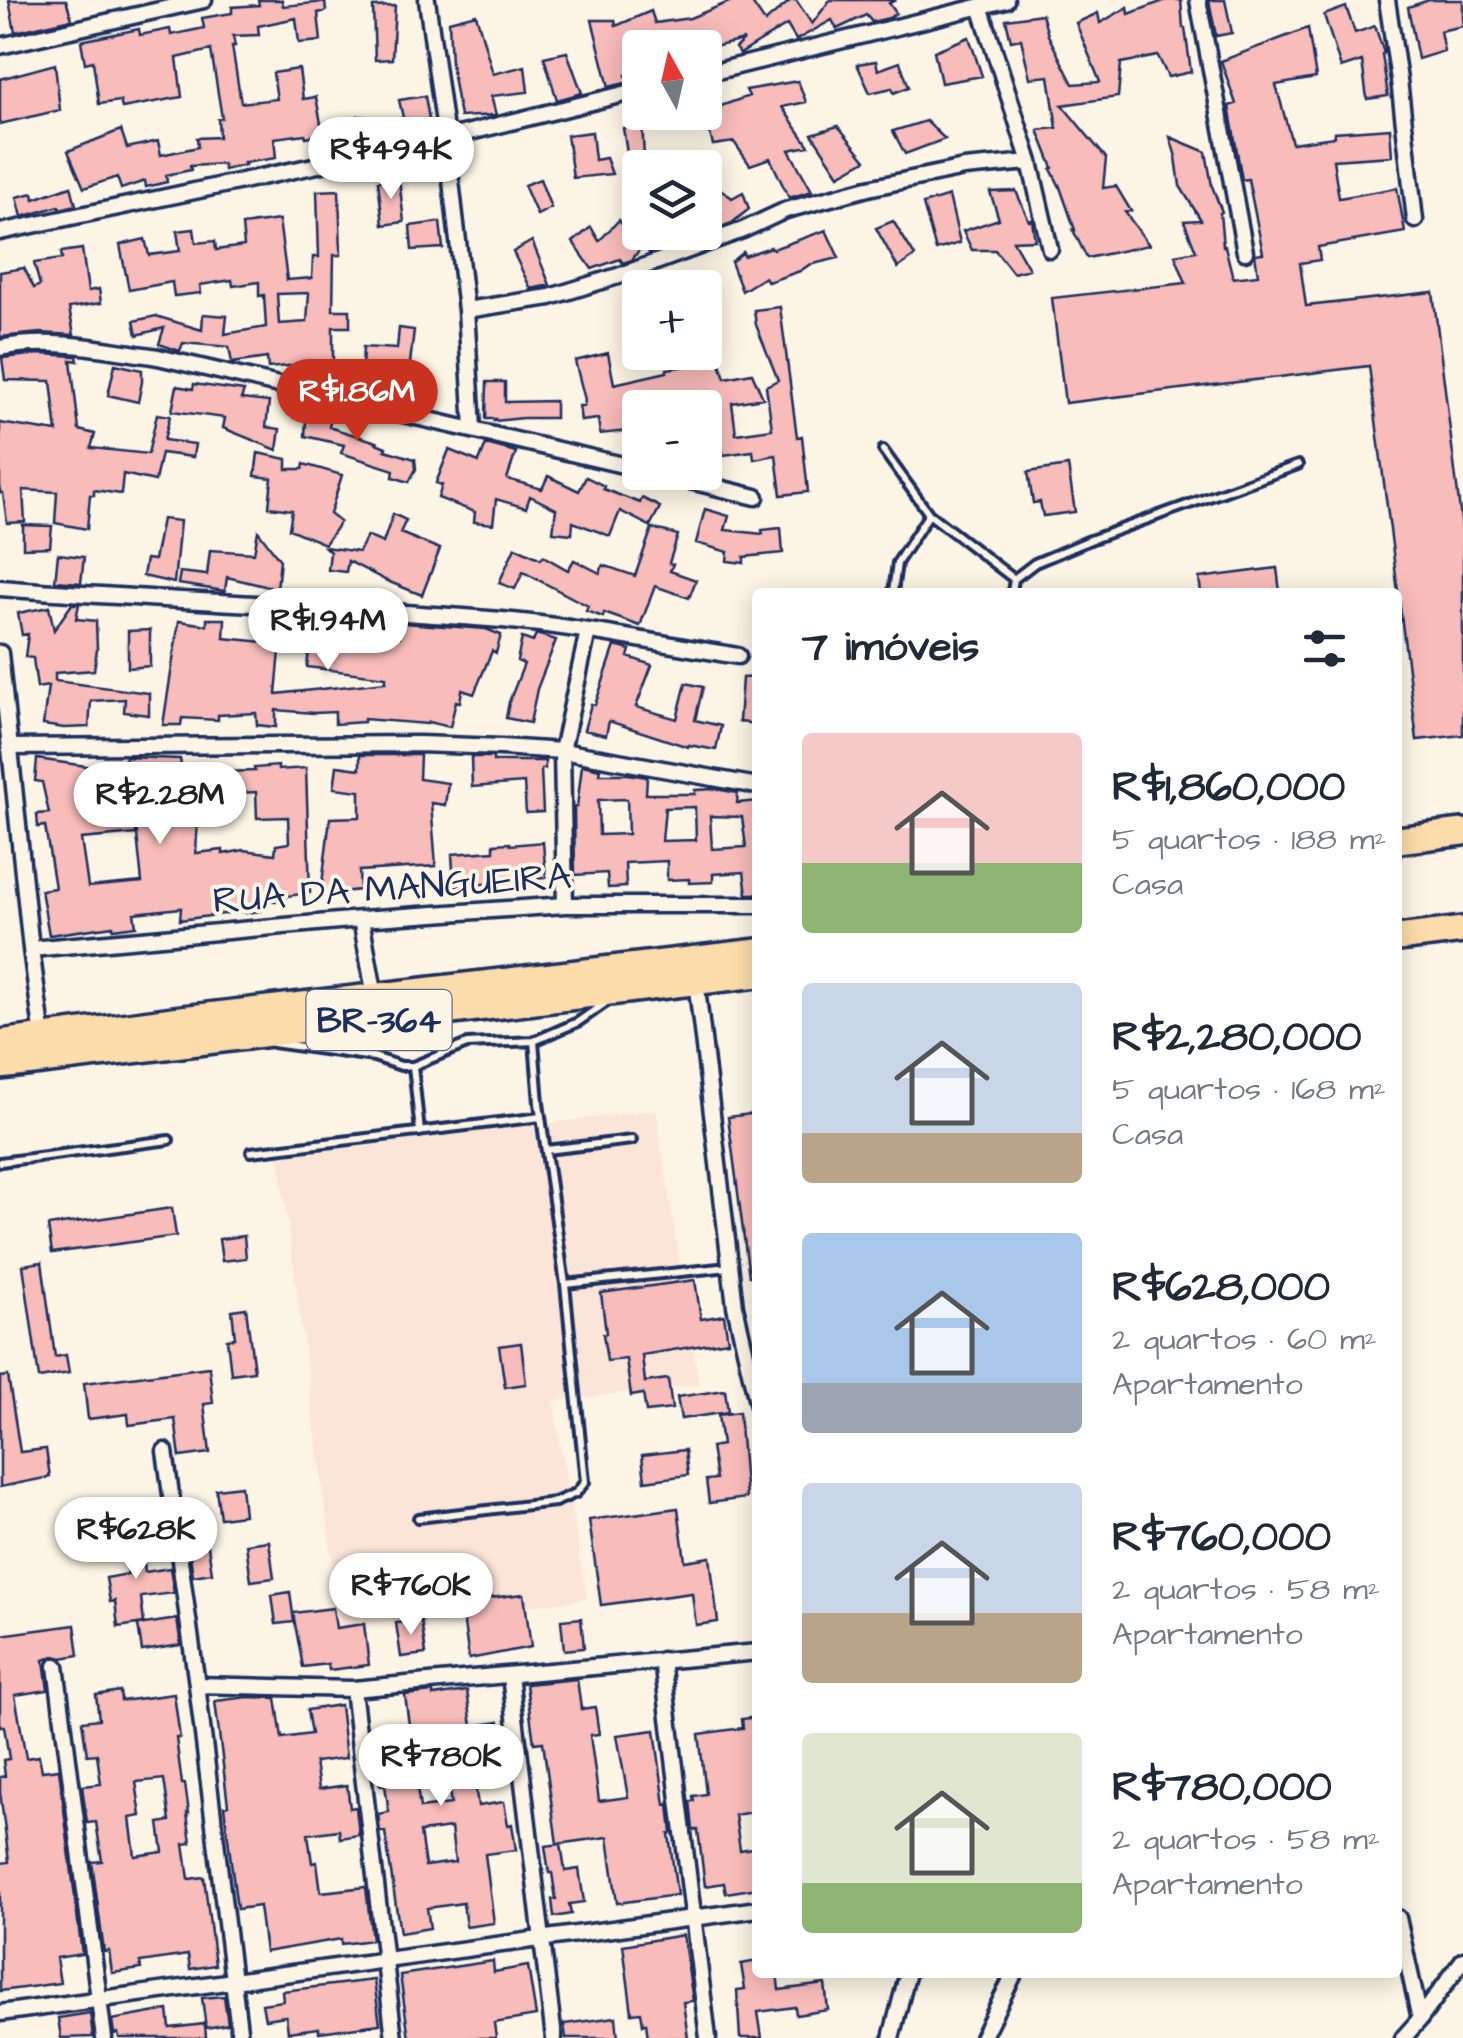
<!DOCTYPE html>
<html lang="pt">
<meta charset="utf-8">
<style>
body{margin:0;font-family:"Architects Daughter",sans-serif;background:#f6f6f7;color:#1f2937;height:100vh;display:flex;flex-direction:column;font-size:38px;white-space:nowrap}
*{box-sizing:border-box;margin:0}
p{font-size:32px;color:#747a83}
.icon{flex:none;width:55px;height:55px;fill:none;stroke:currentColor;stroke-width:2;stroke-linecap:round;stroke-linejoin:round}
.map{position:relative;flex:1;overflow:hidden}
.sheet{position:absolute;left:752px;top:588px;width:650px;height:1390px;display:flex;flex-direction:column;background:#fff;border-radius:10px;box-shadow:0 5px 25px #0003}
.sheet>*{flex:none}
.needle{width:65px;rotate:352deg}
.fabs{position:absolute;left:622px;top:30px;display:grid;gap:20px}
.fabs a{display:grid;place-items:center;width:100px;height:100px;border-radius:10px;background:#fff;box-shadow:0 5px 25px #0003;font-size:50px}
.price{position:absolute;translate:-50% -85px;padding:0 22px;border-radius:35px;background:#fff;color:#222;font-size:32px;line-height:65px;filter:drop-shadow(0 2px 5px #0008)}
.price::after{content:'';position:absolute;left:50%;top:60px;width:30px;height:22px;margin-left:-15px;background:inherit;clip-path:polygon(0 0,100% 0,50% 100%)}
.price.selected{background:#c8321e;color:#fff}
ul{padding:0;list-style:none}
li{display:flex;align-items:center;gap:30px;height:250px;padding:0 50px}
li span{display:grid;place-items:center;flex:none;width:280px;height:200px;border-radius:10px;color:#555}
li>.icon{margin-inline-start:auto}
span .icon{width:120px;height:120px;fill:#fffc;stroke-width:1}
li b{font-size:42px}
h2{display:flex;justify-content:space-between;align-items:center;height:120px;padding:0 50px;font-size:42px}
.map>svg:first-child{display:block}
.built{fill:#fbe4d8}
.building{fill:#f8bcba;stroke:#1b2f5e;stroke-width:2.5;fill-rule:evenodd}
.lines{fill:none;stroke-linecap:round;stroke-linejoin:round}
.lane-casing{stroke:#1b2f5e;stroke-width:14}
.street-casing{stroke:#1b2f5e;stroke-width:21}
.highway-casing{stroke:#1b2f5e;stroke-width:32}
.lane{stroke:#fcf5e5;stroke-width:6}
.street{stroke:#fcf5e5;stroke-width:14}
.highway{stroke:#fddcac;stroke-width:25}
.labels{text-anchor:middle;stroke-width:8;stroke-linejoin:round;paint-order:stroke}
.shield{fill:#fcf5e5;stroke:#5e6a86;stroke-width:2.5}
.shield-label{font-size:35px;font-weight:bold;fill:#1b2f5e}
.street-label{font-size:38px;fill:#1b2f5e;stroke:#fcf5e5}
</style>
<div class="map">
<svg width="1463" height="2038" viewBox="0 0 1463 2038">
<rect width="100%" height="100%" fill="#fcf5e5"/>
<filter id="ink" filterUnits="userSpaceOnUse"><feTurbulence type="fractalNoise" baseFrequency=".01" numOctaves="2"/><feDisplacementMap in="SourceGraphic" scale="20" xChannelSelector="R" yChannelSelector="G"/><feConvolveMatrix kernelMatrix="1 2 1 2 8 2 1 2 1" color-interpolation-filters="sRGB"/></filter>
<g filter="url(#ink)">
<!-- built -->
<path class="built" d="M656,1110L699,1384L553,1401L587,1599L341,1627L279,1157Z"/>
<!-- building -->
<path class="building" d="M9,0H66L72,19L15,32Z
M258,0H282L283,6L325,2L326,11L318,13L321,41L299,43L296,18L258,26L259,35L233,36L235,46H232L241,103L277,99L273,73L299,69L303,99L316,97L323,134L306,137L305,134L274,138L276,158L244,163L245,165L224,170L223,164L190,166L191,170L166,175L167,182L146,187L145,181L121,189L117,177L84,188L68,151L121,130L127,148L158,141L161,155L198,147L197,138L219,137L218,119L222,118L211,50L177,58L182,97L122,108L120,101L99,104L93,61L85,63L81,41L139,29L140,35L170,29L171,35L204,28L202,18L232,13V7L259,5Z
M734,0H750L765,22L791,0H796L812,24L830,0H896L889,3L896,13L889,18L872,22L866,15L837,29L832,20L796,40L787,25L740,54L735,48L744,40L705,49V48H640V74L626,75L629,82L609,87L592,20H615L616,26L651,11L655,23L690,18Z
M1166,0H1181L1183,28H1185L1191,72L1168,77L1158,56L1121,63L1118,97L1062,105L1106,158L1103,188L1116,186L1131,211L1125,212L1149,245L1087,258L1073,230H1075L1060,187L1051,169L1053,168L1038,130L1057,128L1049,76L1030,78L1021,39L1011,41L1006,19L1042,14L1048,35L1073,84L1100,82L1076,23L1098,13L1100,23L1128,7L1129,14Z
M1209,0H1225L1232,33L1216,36Z
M1429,0H1463V26L1440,31L1444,51L1418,59L1408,7Z
M395,6L392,59L375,60L373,7Z
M1346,7L1355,33L1375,26L1384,53L1382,54L1388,96L1367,99L1362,61L1341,68L1324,15Z
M476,14L493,74L525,66L528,92L491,96L496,115L460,117L451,64L449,21Z
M1308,28L1316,78L1276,85L1292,143L1334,137V132L1390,128L1392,156L1333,160L1339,198L1397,188L1405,232L1318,247L1320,260L1300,263L1306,306L1433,292L1463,536V735L1417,740L1369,366L1065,403L1052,298L1186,283L1175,255L1196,251L1184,221L1201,220L1180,186L1176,157L1170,137L1206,152L1212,186L1222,212L1220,213L1223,246H1225L1233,278L1258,275L1255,254L1263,253L1248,179L1242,180L1229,106L1236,104L1221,61Z
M969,37L982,76L941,83L934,51Z
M567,52L582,93L557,100L544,57Z
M876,61L878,70L900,62L909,87L894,93L892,88L870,93L857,64Z
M55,64L60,110L0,124V79Z
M798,81L806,102L782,107L809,146L789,150L812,191L789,198L770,158L750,165L734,142L713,145L704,112L749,96L746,90Z
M425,96L430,125L434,126V130L359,145L358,116L404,122L399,100Z
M926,121L945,139L905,154L893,131Z
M642,122L644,157L628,159L623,128Z
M838,126L866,160L839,175L812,134Z
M592,132L595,160L606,158L612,174L573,178L567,135Z
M705,177L732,198L743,192L749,209L732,223L721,227L705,204Z
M399,179L404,222L383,225L378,181Z
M540,179L551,208L537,215L524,185Z
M71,186L76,205L60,209L59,206L22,217L17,197L33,193L34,199Z
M339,190L341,255H334L333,310H350V327H333V380H308L309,364L268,368L267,358L232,363L229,347L183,343L180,351L159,344L164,328L137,335L134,321L156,316L202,330L203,314L227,316L225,334L266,327L264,295L259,296V282L233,286L232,280L200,285L201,293L174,296L172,282L129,290L120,245L145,239L149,255L180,251L177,231L194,229L196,243L215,241L216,250L244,246L242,225L279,220L287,280L312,278L313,257H319L317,191ZM309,293L307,322L279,324L277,294Z
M1016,191L1029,221L1032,220L1035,240L1013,241L1029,269L1013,273L995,250H972L963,231L999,219L990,192Z
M949,196L960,243L936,250L923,204Z
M619,220L625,229L640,220V232H681L687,239L670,246L666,240L649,253L644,243L632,260L623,263L620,259L592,269L573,242L591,227L599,241Z
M893,221L915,256L898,268L876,228Z
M440,222L443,248L412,250L410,226Z
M826,230L839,258L809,265L800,271L768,282L765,277L742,291L731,262L743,252L744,256L771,247L773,249Z
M532,241L550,285L531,289L513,252Z
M82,249L88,291L99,289L101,303L69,308L74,335L40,333L0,337V272L24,268L34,288L40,285L34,263L62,259L61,252Z
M780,307L797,437L802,436L808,492L781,495L776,455L754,459L753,451L723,455V452L719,453L717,442L705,440V417L714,408H625L628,431L600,434L598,419L581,421L579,406H584L585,400L575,361L608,353L614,384L667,372V369L699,364L696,352H705V326H707L725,378L752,373L763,398L732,403L736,434L772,429L766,386L778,380L756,325L754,310Z
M399,328L414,330L409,372L399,370L398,387L350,384L351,373L362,370L363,347L397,349Z
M40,354L77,356L78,361L71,360L79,430L95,434L91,448L148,454L157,414L170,416L164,440L195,444L193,457L161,453L155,481L123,474L121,494L94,490V495H90L87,529L55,523L57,492L23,490L25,522L7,523L3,493H0V423L57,432L51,381L5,380L2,358Z
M115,364L142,370V382L138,402L108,395Z
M487,382H505V402L555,401V418H523L494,421L495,419H486Z
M194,384L244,391L241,399L269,402L266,427L280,429L277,450L223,428L225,418L172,411L177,386L193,389Z
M307,403L333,409L329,427L377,442L376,443L386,447L385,450L415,459L416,469L409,482L393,477L394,470L341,453L344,445L305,436Z
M486,444L516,452L507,479L542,489L548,476L579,491L586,477L604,486L603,489L640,503L642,498L660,507L650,526L620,511L610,536L573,522L572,534L553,532L556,509L530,496L526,508L496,499L493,524L474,522L475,512L438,498L442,485L436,483L449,450L479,462Z
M258,453L287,459V469H303L304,464L342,475L330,514L340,522L325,544L289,529L292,510L269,507L272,478L255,476Z
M1068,466L1075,512L1043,516L1040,502L1033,503L1028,472Z
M705,509L729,516L725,530L763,534L762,530L781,528L783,553L744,557V563L727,561L728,552L696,543Z
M393,514L406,520L400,533L440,549L422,595L387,581L348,561L346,572L328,570L330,552L325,547L359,552L367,536L383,543Z
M162,519L180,521L174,583L143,576L146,559L154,560Z
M23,525L52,526L50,547L23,548Z
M652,528L678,535L669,563L673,564L670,571L696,580L689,598L655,586L640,626L604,613L603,617L586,611L588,606L523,572L515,589L499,583L515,547L541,559L543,556L568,570L574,560L600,573L603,565L635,576Z
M258,531L280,560L277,589L227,577L225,591L178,584L180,572L207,575L210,550L254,553Z
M58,554L84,557L81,583L55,581Z
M1277,568L1280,592H1201L1199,578Z
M72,604H79L76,619L96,621L97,649L94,670L55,673V681L149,693V715L124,712L125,699L91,701L89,727L64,728L43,725L48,686L37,688L33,658L25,657L28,634L22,635L18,613L49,607L54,630Z
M266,618L283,619L276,694L386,682V677L307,667L312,627L345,631V624L367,623L365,638L400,637L403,623L486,629L501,635L496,653L492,651L474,694L462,690L460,702L456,701L450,727L428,722L427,724L364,719V722L335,724V712L314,713L276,710V727L257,725L256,713L218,715V720L182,718L181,725H163L179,621L207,625V619H225L224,638L264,642Z
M150,630V666L128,668V631Z
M536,634L556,640L537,689L530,723L506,718L509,702L524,664L517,661L522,638L533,642Z
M615,646L630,650L628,657L652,665L636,707L677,719L686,683L703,687L695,720L721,726L716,750L689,745L688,747L609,721L606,735L584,730L591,704L595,705Z
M758,677V724L739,722L742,678Z
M360,755H420L419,779L448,783L445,805L431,803L436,866L359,871L360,890L329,893V891L321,892L330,818L360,817V791L334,788L337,766L360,769Z
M126,757L180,759L185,790L158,793V787L124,792L119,822L136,820V825L198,816L196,853L223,850V854L244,850L275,854L276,845L289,843L288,817L257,818L256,792L220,794L218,772L255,771L254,768L278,766V770L306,768L310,893L286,896V902L258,899L260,911L246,913V911L180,920L181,908L134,913L136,926L113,929V926L49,935L41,890L55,888L45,826L38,827L37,814L49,813L42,782L35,781L37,759L100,768L99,764L125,760ZM136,825L142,882L88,887L81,839L136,834Z
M471,757H493V761H545V769H541L543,812L526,813L524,783L472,787Z
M582,765L600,769L599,774H628L647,777L646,794H695V790L716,789L738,793L737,803L758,801V894H747L744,872L713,874V882L689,883V879L667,880V861L625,863L626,887L608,888L607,873L575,875L574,807H577ZM627,799L628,834L599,835L598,800ZM695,807L696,840L662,841L665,808ZM710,816L742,817L746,847L712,849Z
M543,842L546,878L454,887L452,854L494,851V844L510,843V845Z
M758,1113V1276H749L728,1117Z
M172,1208L176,1236L52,1253L48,1226Z
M244,1236L246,1258L222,1261L219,1239Z
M42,1262L55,1357L66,1355L69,1373L39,1378L23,1265Z
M695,1280L701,1319L724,1315L728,1341L642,1355L645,1382L668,1379L672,1409L646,1412L643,1394L631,1396L626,1359L607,1361L603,1334L606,1333L601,1293Z
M246,1308L254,1371L231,1374L227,1339L235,1338L232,1310Z
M521,1343L526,1384L505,1387L499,1346Z
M209,1367L213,1403L204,1404L210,1453L180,1457L175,1419L129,1425L128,1414L88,1419L84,1383Z
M8,1376L20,1452L46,1449L50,1477L0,1487V1377Z
M725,1390L728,1412L681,1419L677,1397Z
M739,1412L746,1498L709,1503L706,1480L716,1479L711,1447L722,1445L718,1415Z
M685,1450L688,1475L645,1481L642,1455Z
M241,1486L244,1515L220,1518L216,1489Z
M678,1508L685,1561L710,1557L718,1622L696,1625L692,1593L601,1605L589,1520Z
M139,1525L145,1572L170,1568L174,1593L141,1597L144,1623L118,1627L115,1601L110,1602L106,1578L128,1574L122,1527Z
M269,1541L274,1578L251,1581L246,1544Z
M208,1546L212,1573L193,1576L189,1549Z
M489,1585L490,1598L524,1594L531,1647L469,1659L459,1589Z
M290,1592L294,1622L276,1624L272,1595Z
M333,1608L336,1628L364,1624L369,1665L329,1670L328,1664L303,1667L293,1613Z
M581,1618L584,1648L564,1650L561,1620Z
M177,1619L181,1645L142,1651L138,1625Z
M421,1620L426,1654L401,1657L396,1623Z
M75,1625L79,1655L62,1658L54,1656L44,1660L48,1690L15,1695L26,1758L39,1756L42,1771L59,1769L82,1954L56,1958L60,1983L0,1991V1863L9,1862L0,1792V1777L5,1776L3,1760L9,1759L4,1726H0V1635Z
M577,1679L581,1709L595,1707L599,1734L590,1735L599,1801L628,1797L617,1735L655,1730L665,1805L669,1804L672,1833L669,1834L677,1895L617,1903L608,1837L557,1844L543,1742L534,1743L526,1684Z
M120,1691L121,1701L174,1694L180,1738H176L182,1784H185L189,1813H187L191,1843L184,1844L189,1879L204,1877L215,1965L190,1969L188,1955L140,1962L141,1969L112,1973L109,1951L104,1952L92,1862L102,1861L96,1822L87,1823L82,1786L101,1784L97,1754L87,1755L82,1721L99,1719L96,1695ZM164,1779L170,1821L159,1823L163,1852L135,1856L130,1818L141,1816L136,1782Z
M467,1691L472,1726L499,1722L510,1772L474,1777L478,1806L504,1802L508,1825L512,1824L516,1850L485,1854L494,1923L466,1927L463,1903L427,1908L430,1928L400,1933L385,1832H380L378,1814L389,1812L385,1785H380L375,1730L409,1725L405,1695L433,1692V1696ZM447,1776L451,1804L420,1808L416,1780ZM451,1828L455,1862L425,1866L420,1832Z
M248,1697L276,1698L282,1738L311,1734L307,1710L340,1705L346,1758L315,1762L319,1789L347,1785L350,1808L356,1807L359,1835L340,1838L339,1830L308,1834L312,1863L317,1862L321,1892L366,1887L372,1940L341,1944V1939L265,1952L259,1906L237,1909L224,1806L228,1805L215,1701Z
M758,1717V1811L735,1815L740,1850L758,1847V1888L726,1893L724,1883L705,1886L698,1830H693L690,1801H694L693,1796L706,1794L699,1734L743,1728L742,1719Z
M561,1844L565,1871L579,1869L584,1902L569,1904L571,1914L554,1917L552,1899H556L552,1873H549L545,1846Z
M683,1935L693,2001L683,2002L688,2038H648L646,2023L643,2024L641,2012L632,2013L623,1945Z
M493,1961L494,1972L528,1966L536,2016L494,2023L496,2038H409L400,1975Z
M758,1961V1972H777L779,1990L825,1984L828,2010L796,2015L795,2007L758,2012L762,2038H740L737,1990L745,1989L741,1964Z
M374,1980L380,2024L319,2032V2028L288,2032L286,2016L265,2019L262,2004L283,2001L282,1991Z
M224,1996L228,2024L206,2028L202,1998Z
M168,2010L170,2028L205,2024L206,2038H119L118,2033L114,2034L112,2020Z
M90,2013L93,2037L61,2038L58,2018Z
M616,2017L618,2038H566L564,2024Z"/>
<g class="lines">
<!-- lane casing -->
<g class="lane-casing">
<path id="lane" d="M883,450L929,514L1014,579
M893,592L897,563L929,514
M1012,592L1014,579L1035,563L1090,540L1298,465
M273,1043L374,1057L401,1066H413L467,1044L534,1041L578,1022L608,1001
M413,1066L420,1132
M546,1150L632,1140
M251,1152L541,1117
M0,1162L169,1140
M565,1284L729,1267
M418,1518L555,1502L576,1493L585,1482L565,1284L539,1103L534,1041"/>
</g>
<!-- street casing -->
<g class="street-casing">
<path id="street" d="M427,0L446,138L466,310L473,429
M1198,0L1245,252
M1387,0L1399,80L1415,220
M980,6L1030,162L1050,249
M0,46L204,0
M705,74L1006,0
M0,232L446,138L640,90
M466,310L550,297L618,276L743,230L786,210L868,188L964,168L1030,162
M0,348C52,337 107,350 158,357L640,469
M653,472L756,497
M0,588C163,601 326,606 489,619C572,625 655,643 738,656
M0,653L31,949L43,1038
M9,747L419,744L501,747L562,751L758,786
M565,905L562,751L588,631
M361,919L375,997
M31,949L361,919L565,905H758
M696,980L735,1306L758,1406
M165,1451L197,1685L240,2038
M662,1660L708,2038
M56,1666L104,2038
M510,1676L554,2038
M197,1685L353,1689L758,1652
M353,1689L394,2038
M1398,1918L1420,2019
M0,2013L758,1909
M891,2038L908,1972
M982,2038L1015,1972
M1403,2038L1420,2019L1463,1960"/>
</g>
<!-- highway casing -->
<g class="highway-casing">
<path id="highway" d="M1398,840L1463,832
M1398,938L1463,930
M0,1043L173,1020L758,952
M0,1066L758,974"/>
</g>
<!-- lane -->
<use href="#lane" class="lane"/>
<!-- street -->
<use href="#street" class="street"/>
<!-- highway -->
<use href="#highway" class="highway"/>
</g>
</g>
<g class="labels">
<!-- shield labels -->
<rect class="shield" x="306.5" y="990" width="145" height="60" rx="8"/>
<g class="shield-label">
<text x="379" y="1032">BR-364</text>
</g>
<!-- street labels -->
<g class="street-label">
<text transform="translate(392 887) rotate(-4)" y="13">RUA DA MANGUEIRA</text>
</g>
</g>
</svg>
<div class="fabs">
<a><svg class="needle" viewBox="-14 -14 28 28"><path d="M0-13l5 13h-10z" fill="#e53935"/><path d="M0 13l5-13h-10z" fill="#747a83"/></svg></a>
<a><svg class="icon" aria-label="layers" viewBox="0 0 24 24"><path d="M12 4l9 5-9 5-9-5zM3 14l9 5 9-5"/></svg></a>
<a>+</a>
<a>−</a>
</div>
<b class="price" style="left:391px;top:202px">R$494K</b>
<b class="price selected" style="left:357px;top:444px">R$1.86M</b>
<b class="price" style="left:328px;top:673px">R$1.94M</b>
<b class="price" style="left:160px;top:847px">R$2.28M</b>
<b class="price" style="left:136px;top:1582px">R$628K</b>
<b class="price" style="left:411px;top:1638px">R$760K</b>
<b class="price" style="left:441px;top:1809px">R$780K</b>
<section class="sheet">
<h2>7 imóveis<svg class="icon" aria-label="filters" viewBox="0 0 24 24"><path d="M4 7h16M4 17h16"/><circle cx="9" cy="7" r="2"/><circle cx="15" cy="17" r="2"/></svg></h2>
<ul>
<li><span style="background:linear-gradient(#f6c9c9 65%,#8fb573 0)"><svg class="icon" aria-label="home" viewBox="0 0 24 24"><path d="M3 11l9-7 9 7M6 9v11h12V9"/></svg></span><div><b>R$1,860,000</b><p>5 quartos · 188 m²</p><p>Casa</p></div></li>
<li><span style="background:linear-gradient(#c9d6e8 75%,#b9a48a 0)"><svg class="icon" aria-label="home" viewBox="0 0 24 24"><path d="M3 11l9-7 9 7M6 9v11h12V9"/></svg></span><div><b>R$2,280,000</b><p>5 quartos · 168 m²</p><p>Casa</p></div></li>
<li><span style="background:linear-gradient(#a9c7e8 75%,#9aa5b1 0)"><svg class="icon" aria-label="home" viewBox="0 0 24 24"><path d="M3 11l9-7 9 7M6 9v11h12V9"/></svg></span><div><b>R$628,000</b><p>2 quartos · 60 m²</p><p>Apartamento</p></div></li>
<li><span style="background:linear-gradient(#c9d6e8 65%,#b9a48a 0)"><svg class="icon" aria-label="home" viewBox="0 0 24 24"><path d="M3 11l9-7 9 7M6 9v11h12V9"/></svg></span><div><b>R$760,000</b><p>2 quartos · 58 m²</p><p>Apartamento</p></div></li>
<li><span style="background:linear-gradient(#dfe7d0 75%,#8fb573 0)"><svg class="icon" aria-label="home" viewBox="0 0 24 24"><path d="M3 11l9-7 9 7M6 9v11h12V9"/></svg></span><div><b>R$780,000</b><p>2 quartos · 58 m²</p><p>Apartamento</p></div></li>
</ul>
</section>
</div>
